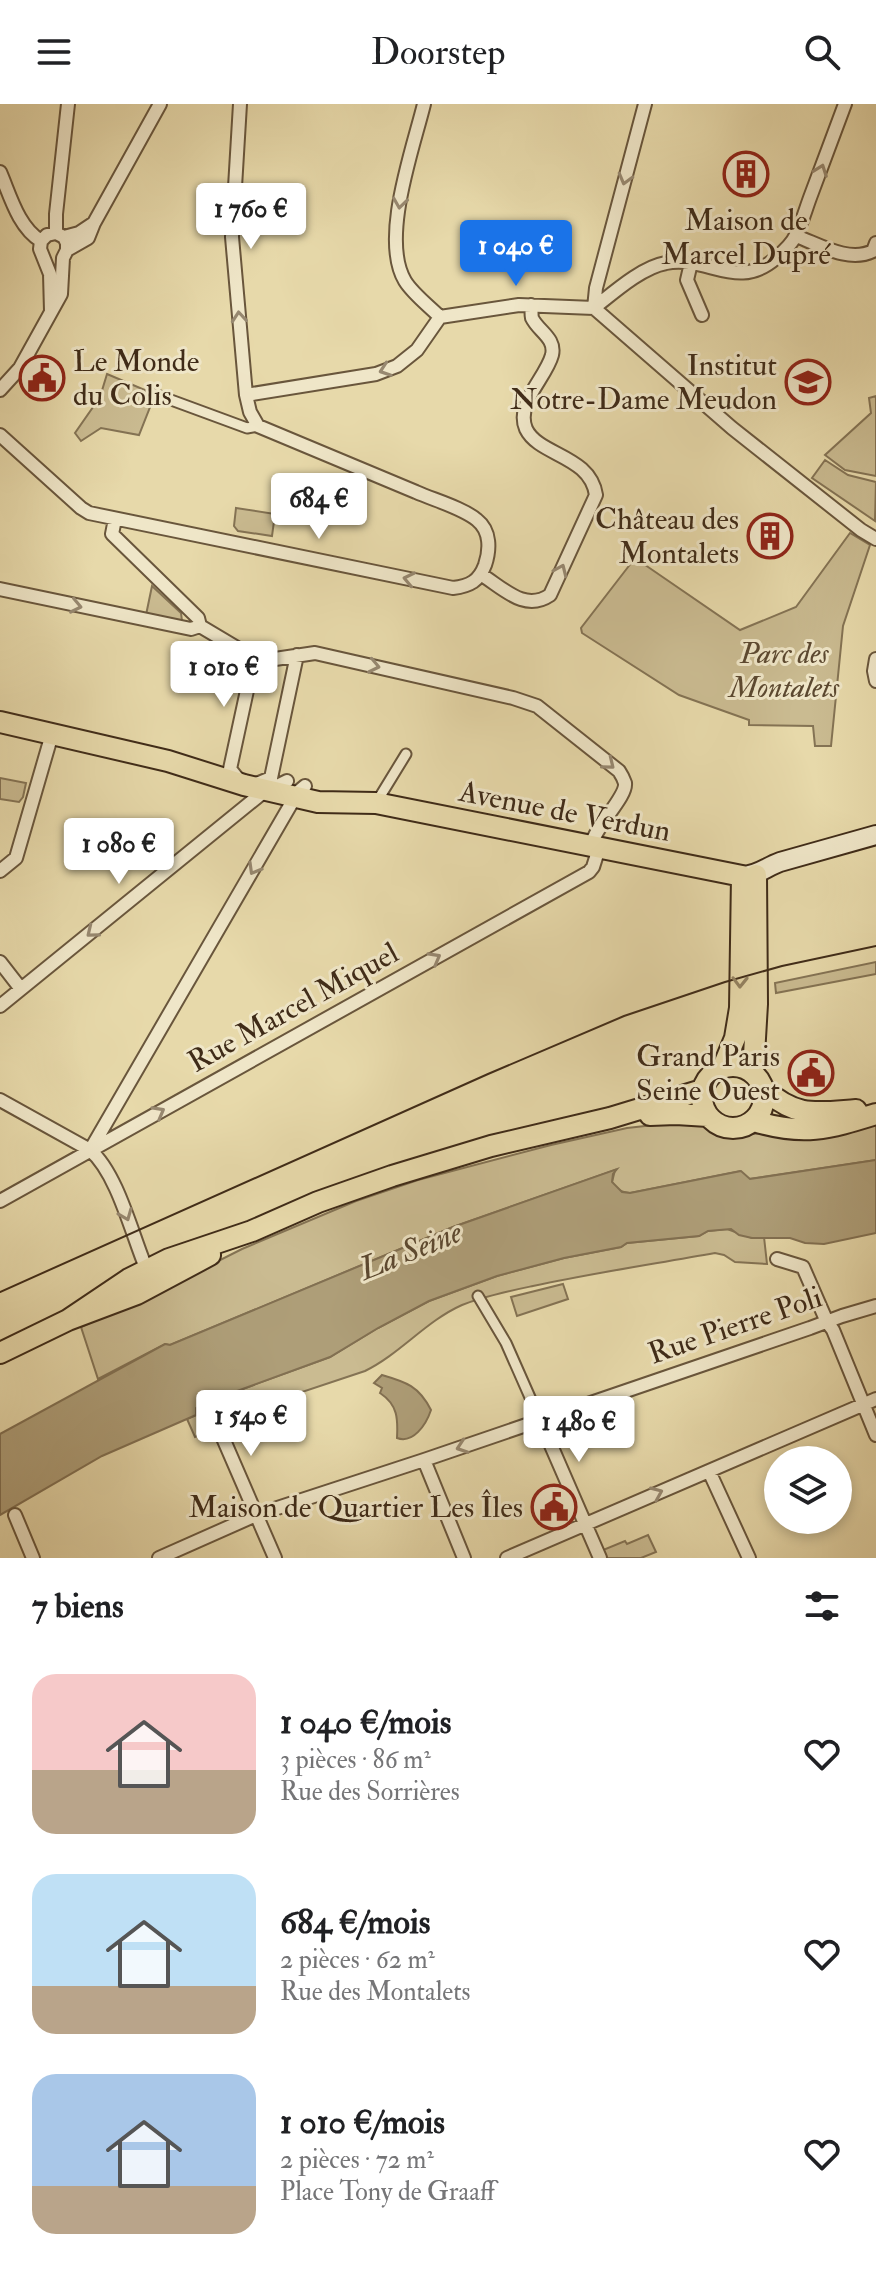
<!DOCTYPE html>
<html lang="fr">
<meta charset="utf-8">
<style>
body{margin:0;font-family:"IM FELL Double Pica",serif;background:#f2f2f2;color:#202124;height:100vh;display:flex;flex-direction:column;font-size:30px;white-space:nowrap}
*{box-sizing:border-box;margin:0}
p{font-size:26px;color:#757577}
.icon{flex:none;width:44px;height:44px;fill:none;stroke:currentColor;stroke-width:2;stroke-linecap:round;stroke-linejoin:round}
.map{position:relative;height:1454px;overflow:hidden}
.drawer{display:flex;flex-direction:column;background:#fff;flex:1}
.drawer>*{flex:none}
.controls{position:absolute;left:764px;top:1342px;display:grid;gap:16px}
.controls a{display:grid;place-items:center;width:88px;height:88px;border-radius:50%;background:#fff;box-shadow:0 4px 12px #0003;font-size:40px}
.price{position:absolute;translate:-50% -68px;padding:0 18px;border-radius:8px;background:#fff;color:#222;font-size:26px;line-height:52px;filter:drop-shadow(0 2px 4px #0008)}
.price::after{content:'';position:absolute;left:50%;top:48px;width:24px;height:18px;margin-left:-12px;background:inherit;clip-path:polygon(0 0,100% 0,50% 100%)}
.price.on{background:#1a73e8;color:#fff}
ul{padding:0;list-style:none}
li{display:flex;align-items:center;gap:24px;height:200px;padding:0 32px}
li span{display:grid;place-items:center;flex:none;width:224px;height:160px;border-radius:24px;color:#555}
li>.icon{margin-inline-start:auto}
span .icon{width:96px;height:96px;fill:#fffc;stroke-width:1}
li b{font-size:34px}
h2{display:flex;justify-content:space-between;align-items:center;height:96px;padding:0 32px;font-size:34px}
header{display:flex;justify-content:space-between;align-items:center;height:104px;padding:0 32px;background:#fff;font-size:36px;font-weight:600}
.map>svg:first-child{display:block}
.green{fill:#cabb91;stroke:#847354;stroke-width:2}
.water{fill:#ae9e78;stroke:#827052;stroke-width:2}
.lines{fill:none;stroke-linecap:round;stroke-linejoin:round}
.pedestrian-casing{stroke:#69563c;stroke-width:13}
.minor-casing{stroke:#69563c;stroke-width:16}
.secondary-casing{stroke:#3f2b18;stroke-width:22}
.primary-casing{stroke:#3f2b18;stroke-width:24}
.pedestrian{stroke:#efe6c8;stroke-width:9}
.minor{stroke:#efe6c8;stroke-width:12}
.secondary{stroke:#efe6c8;stroke-width:18}
.primary{stroke:#e7d9aa;stroke-width:20}
.tram{stroke:#3f2b18;stroke-width:2}
.oneway{stroke:#978870}
.oneway2{stroke:#938261}
.labels{text-anchor:middle;stroke-width:6;stroke-linejoin:round;paint-order:stroke}
.poi-label{font-size:30px;fill:#3f2b18;stroke:#efe6c8;text-anchor:end}
.park-label{font-size:30px;font-style:italic;fill:#5b4830;stroke:#efe6c8}
.street-label{font-size:30px;fill:#3f2b18;stroke:#efe6c8}
.water-label{font-size:32px;font-style:italic;fill:#5b4830;stroke:#efe6c8}
</style>
<header><svg class="icon" aria-label="menu" viewBox="0 0 24 24"><path d="M4 6h16M4 12h16M4 18h16"/></svg>Doorstep<svg class="icon" aria-label="search" viewBox="0 0 24 24"><circle cx="10" cy="10" r="6"/><path d="M15 15l6 6"/></svg></header>
<div class="map">
<svg width="876" height="1454" viewBox="0 0 876 1454">
<rect width="100%" height="100%" fill="#e7d9aa"/>
<filter id="stains"><feTurbulence type="fractalNoise" baseFrequency=".0025" numOctaves="4"/><feColorMatrix values="0 0 0 0 .2 0 0 0 0 .09 0 0 0 0 .02 0 0 0 .5 -.17"/></filter>
<radialGradient id="worn" r=".72"><stop offset=".6" stop-color="#630" stop-opacity="0"/><stop offset="1" stop-color="#630" stop-opacity=".3"/></radialGradient>
<!-- green -->
<path class="green" d="M107,270L152,289L154,293L139,331L101,324L81,337L75,329L100,293Z
M876,292V372L845,366L825,351L871,309L869,294Z
M825,356L848,371L876,378L875,417L812,374Z
M236,404L275,410L272,432L238,427L234,422Z
M850,429L870,441L843,522L831,642H815L813,622L749,621V616L679,591L582,529L581,524L635,454L740,526L796,503Z
M152,482L181,509L182,517L146,511Z
M0,674L26,679L23,693L19,698L0,695Z
M876,858V870L776,889L775,879Z
M681,1018L708,1023L731,1032L764,1029L795,1035L876,1020V1056L749,1075L740,1067L630,1089C621,1088 617,1086 612,1078L615,1066L453,1123L170,1241L165,1240L98,1275L81,1223L145,1194L242,1145L356,1097L418,1076L551,1041L627,1024Z
M727,1125L752,1134L764,1133L767,1160L735,1158L724,1151L715,1149C654,1160 593,1169 533,1182C509,1187 484,1192 462,1201C426,1217 400,1250 365,1267L230,1312L226,1321L195,1333L187,1315L196,1311V1304L207,1298L330,1253L378,1224L429,1197L497,1172L564,1154L621,1143L627,1139L699,1132L708,1127Z
M563,1180L568,1195L517,1212L511,1193Z
M648,1431L656,1448L641,1454H606L603,1446L625,1437L627,1440Z"/>
<!-- water -->
<path class="water" d="M876,1056V1129L824,1140L805,1139L790,1134H752L739,1131L731,1125L708,1127L699,1132L627,1139L621,1143L564,1154L497,1172L429,1197L378,1224L330,1253L207,1298L196,1304V1311L102,1352L0,1411V1330L165,1240L170,1241L453,1123L617,1065L613,1070L612,1078L622,1088L630,1089L741,1067L750,1075Z
M382,1271C406,1278 419,1282 431,1306C426,1321 413,1340 397,1334C398,1315 398,1301 380,1289L382,1284L374,1279Z"/>
<g class="lines">
<!-- pedestrian casing -->
<g class="pedestrian-casing">
<path id="pedestrian" d="M152,289L247,324L258,322
M376,699L406,650
M478,1192L506,1239L540,1316"/>
</g>
<!-- minor casing -->
<g class="minor-casing">
<path id="minor" d="M424,0C413,45 380,135 405,177C413,190 429,202 440,213
M645,0L596,184L594,204L732,324L861,426L876,435
M0,68C10,91 18,123 41,137
M56,129V110L68,0
M796,132C820,141 849,159 873,147L876,139
M64,133L79,129L94,119
M41,137L40,145L50,170L51,207
M67,146L88,134L94,119L160,0
M691,159L687,176L702,211
M594,204C613,189 642,163 666,159C708,151 737,188 776,154C783,148 792,140 796,131C802,119 806,104 811,91C822,61 834,30 845,0
M440,213L519,201L594,204
M0,286L20,264L61,190L63,154L67,146V139L64,133L56,129L47,131L41,137
M246,291L376,270L397,262L417,246L440,213
M0,331L81,404L89,409L453,484C470,482 479,477 485,461C490,446 491,427 477,416C463,404 434,396 416,388C363,366 310,344 258,322L250,308L246,291L232,133L240,0
M115,415L112,430L198,514L200,522L254,554L275,555L315,549L513,594L537,602L619,667C621,670 624,676 625,679C627,693 595,722 591,742
M482,471C504,485 525,508 550,491L596,391C590,351 539,352 526,325C515,299 546,274 552,251C556,234 538,227 532,214C531,210 532,205 531,201
M0,485L191,525L200,522
M876,555L874,567L876,577
M239,676L230,665L254,554
M254,681L271,674L297,551
M0,767L16,754L52,630
M0,858L21,885
M0,902L261,690L287,677
M0,996L90,1046C119,1071 133,1136 149,1171
M92,1043L291,700L293,692L305,682
M0,1097L589,768L593,763L599,744
M777,1155L803,1163L827,1218L833,1226L876,1331
M213,1311L275,1454
M540,1316L600,1454
M424,1356L464,1454
M709,1367L749,1454
M15,1411L33,1454
M159,1454L256,1411L424,1356L810,1224L842,1212L876,1202
M507,1454L876,1295"/>
</g>
<!-- secondary casing -->
<g class="secondary-casing">
<path id="secondary" d="M742,772C757,772 766,763 780,758L876,731"/>
</g>
<!-- primary casing -->
<g class="primary-casing">
<path id="primary" d="M0,618L168,657L244,681L318,698L376,699L742,772L740,904L735,934L723,963
M702 993a31 31 0 1 1 62 0a31 31 0 1 1-62 0Z
M753,968L757,900L756,771
M764,985C796,1014 815,1009 856,1006
M650,1011L676,1010L708,1012
M754,1017C803,1032 828,1025 876,1010
M68,1216L129,1175L169,1155L252,1127L318,1098L392,1072L491,1042L610,1014L702,986
M0,1249L68,1216L137,1190L210,1151"/>
</g>
<!-- pedestrian -->
<use href="#pedestrian" class="pedestrian"/>
<!-- minor -->
<use href="#minor" class="minor"/>
<!-- secondary -->
<use href="#secondary" class="secondary"/>
<!-- primary -->
<use href="#primary" class="primary"/>
<!-- tram -->
<path class="tram" d="M0,1188L488,970L624,912L725,878L782,862L876,842"/>
</g>
<!-- one-way arrows -->
<defs><path id="oneway-chevron" d="M-2-3.5L2.5 0L-2 3.5" fill="none" stroke-width="1.6" stroke-linecap="round" stroke-linejoin="round" transform="scale(2)"/></defs>
<g class="oneway">
<use href="#oneway-chevron" transform="translate(821 66) rotate(-70)"/>
<use href="#oneway-chevron" transform="translate(625 75) rotate(105)"/>
<use href="#oneway-chevron" transform="translate(400 99) rotate(98)"/>
<use href="#oneway-chevron" transform="translate(239 213) rotate(-95)"/>
<use href="#oneway-chevron" transform="translate(385 266) rotate(161)"/>
<use href="#oneway-chevron" transform="translate(561 466) rotate(-66)"/>
<use href="#oneway-chevron" transform="translate(409 475) rotate(-168)"/>
<use href="#oneway-chevron" transform="translate(76 502) rotate(12)"/>
<use href="#oneway-chevron" transform="translate(374 562) rotate(12)"/>
<use href="#oneway-chevron" transform="translate(609 660) rotate(39)"/>
<use href="#oneway-chevron" transform="translate(254 765) rotate(120)"/>
<use href="#oneway-chevron" transform="translate(92 828) rotate(141)"/>
<use href="#oneway-chevron" transform="translate(435 854) rotate(-29)"/>
<use href="#oneway-chevron" transform="translate(159 1008) rotate(-29)"/>
<use href="#oneway-chevron" transform="translate(126 1111) rotate(68)"/>
<use href="#oneway-chevron" transform="translate(462 1343) rotate(161)"/>
<use href="#oneway-chevron" transform="translate(657 1389) rotate(-23)"/>
</g>
<use class="oneway2" href="#oneway-chevron" transform="translate(740 878) rotate(91)"/>
<!-- icons -->
<defs>
<g id="building-ring" transform="scale(2.3)"><circle r="9.5" fill="#efe6c8" stroke="#8f2418" stroke-width="1.5"/><path d="M-4-6H4V6H1V3H-1V6H-4ZM-2.5-4.3h1.7v1.8h-1.7ZM.8-4.3h1.7v1.8H.8ZM-2.5-1h1.7V.8h-1.7ZM.8-1h1.7V.8H.8Z" fill="#8f2418"/></g>
<g id="civic-ring" transform="scale(2.3)"><circle r="9.5" fill="#efe6c8" stroke="#8f2418" stroke-width="1.5"/><path d="M-.6-6.5H3V-4.5H.6V-3L4-1V1h2V6H-6V1h2V-1L-.6-3ZM-1.2 2.5V6h2.4V2.5Z" fill="#8f2418"/></g>
<g id="school-ring" transform="scale(2.3)"><circle r="9.5" fill="#efe6c8" stroke="#8f2418" stroke-width="1.5"/><path d="M0-5L7-2L0 1L-7-2ZM-4 1L0 2.5L4 1V4Q0 6-4 4Z" fill="#8f2418"/></g>
</defs>
<g fill-rule="evenodd">
<use href="#building-ring" x="746" y="70"/>
<use href="#civic-ring" x="42" y="274"/>
<use href="#school-ring" x="808" y="278"/>
<use href="#building-ring" x="770" y="432"/>
<use href="#civic-ring" x="811" y="969"/>
<use href="#civic-ring" x="554" y="1403"/>
</g>
<g class="labels">
<!-- poi labels -->
<g class="poi-label">
<text x="746" y="126" text-anchor="middle">Maison de<tspan x="746" dy="34">Marcel Dupré</tspan></text>
<text x="73" y="267" text-anchor="start">Le Monde<tspan x="73" dy="34">du Colis</tspan></text>
<text x="777" y="271">Institut<tspan x="777" dy="34">Notre-Dame Meudon</tspan></text>
<text x="739" y="425">Château des<tspan x="739" dy="34">Montalets</tspan></text>
<text x="780" y="962">Grand Paris<tspan x="780" dy="34">Seine Ouest</tspan></text>
<text x="523" y="1413">Maison de Quartier Les Îles</text>
</g>
<!-- park labels -->
<g class="park-label">
<text x="784" y="559">Parc des<tspan x="784" dy="34">Montalets</tspan></text>
</g>
<!-- street labels -->
<g class="street-label">
<text transform="translate(565 707) rotate(11)" y="10">Avenue de Verdun</text>
<text transform="translate(293 903) rotate(-29)" y="10">Rue Marcel Miquel</text>
<text transform="translate(735 1221) rotate(-19)" y="10">Rue Pierre Poli</text>
</g>
<!-- water labels -->
<g class="water-label">
<text transform="translate(410 1146) rotate(-22)" y="11">La Seine</text>
</g>
</g>
<rect width="100%" height="100%" filter="url(#stains)"/>
<rect width="100%" height="100%" fill="url(#worn)"/>
</svg>
<div class="controls">
<a><svg class="icon" aria-label="layers" viewBox="0 0 24 24"><path d="M12 4l9 5-9 5-9-5zM3 14l9 5 9-5"/></svg></a>
</div>
<b class="price" style="left:251px;top:147px">1 760 €</b>
<b class="price on" style="left:516px;top:184px">1 040 €</b>
<b class="price" style="left:319px;top:437px">684 €</b>
<b class="price" style="left:224px;top:605px">1 010 €</b>
<b class="price" style="left:119px;top:782px">1 080 €</b>
<b class="price" style="left:251px;top:1354px">1 540 €</b>
<b class="price" style="left:579px;top:1360px">1 480 €</b>
</div>
<section class="drawer">
<h2>7 biens<svg class="icon" aria-label="filters" viewBox="0 0 24 24"><path d="M4 7h16M4 17h16"/><circle cx="9" cy="7" r="2"/><circle cx="15" cy="17" r="2"/></svg></h2>
<ul>
<li><span style="background:linear-gradient(#f6c9c9 60%,#b9a48a 0)"><svg class="icon" aria-label="home" viewBox="0 0 24 24"><path d="M3 11l9-7 9 7M6 9v11h12V9"/></svg></span><div><b>1 040 €/mois</b><p>3 pièces · 86 m²</p><p>Rue des Sorrières</p></div><svg class="icon" aria-label="heart" viewBox="0 0 24 24"><path d="M12 20l-8-8c-3-5 5-10 8-4 3-6 11-1 8 4z"/></svg></li>
<li><span style="background:linear-gradient(#bfe0f5 70%,#b9a48a 0)"><svg class="icon" aria-label="home" viewBox="0 0 24 24"><path d="M3 11l9-7 9 7M6 9v11h12V9"/></svg></span><div><b>684 €/mois</b><p>2 pièces · 62 m²</p><p>Rue des Montalets</p></div><svg class="icon" aria-label="heart" viewBox="0 0 24 24"><path d="M12 20l-8-8c-3-5 5-10 8-4 3-6 11-1 8 4z"/></svg></li>
<li><span style="background:linear-gradient(#a9c7e8 70%,#b9a48a 0)"><svg class="icon" aria-label="home" viewBox="0 0 24 24"><path d="M3 11l9-7 9 7M6 9v11h12V9"/></svg></span><div><b>1 010 €/mois</b><p>2 pièces · 72 m²</p><p>Place Tony de Graaff</p></div><svg class="icon" aria-label="heart" viewBox="0 0 24 24"><path d="M12 20l-8-8c-3-5 5-10 8-4 3-6 11-1 8 4z"/></svg></li>
</ul>
</section>
